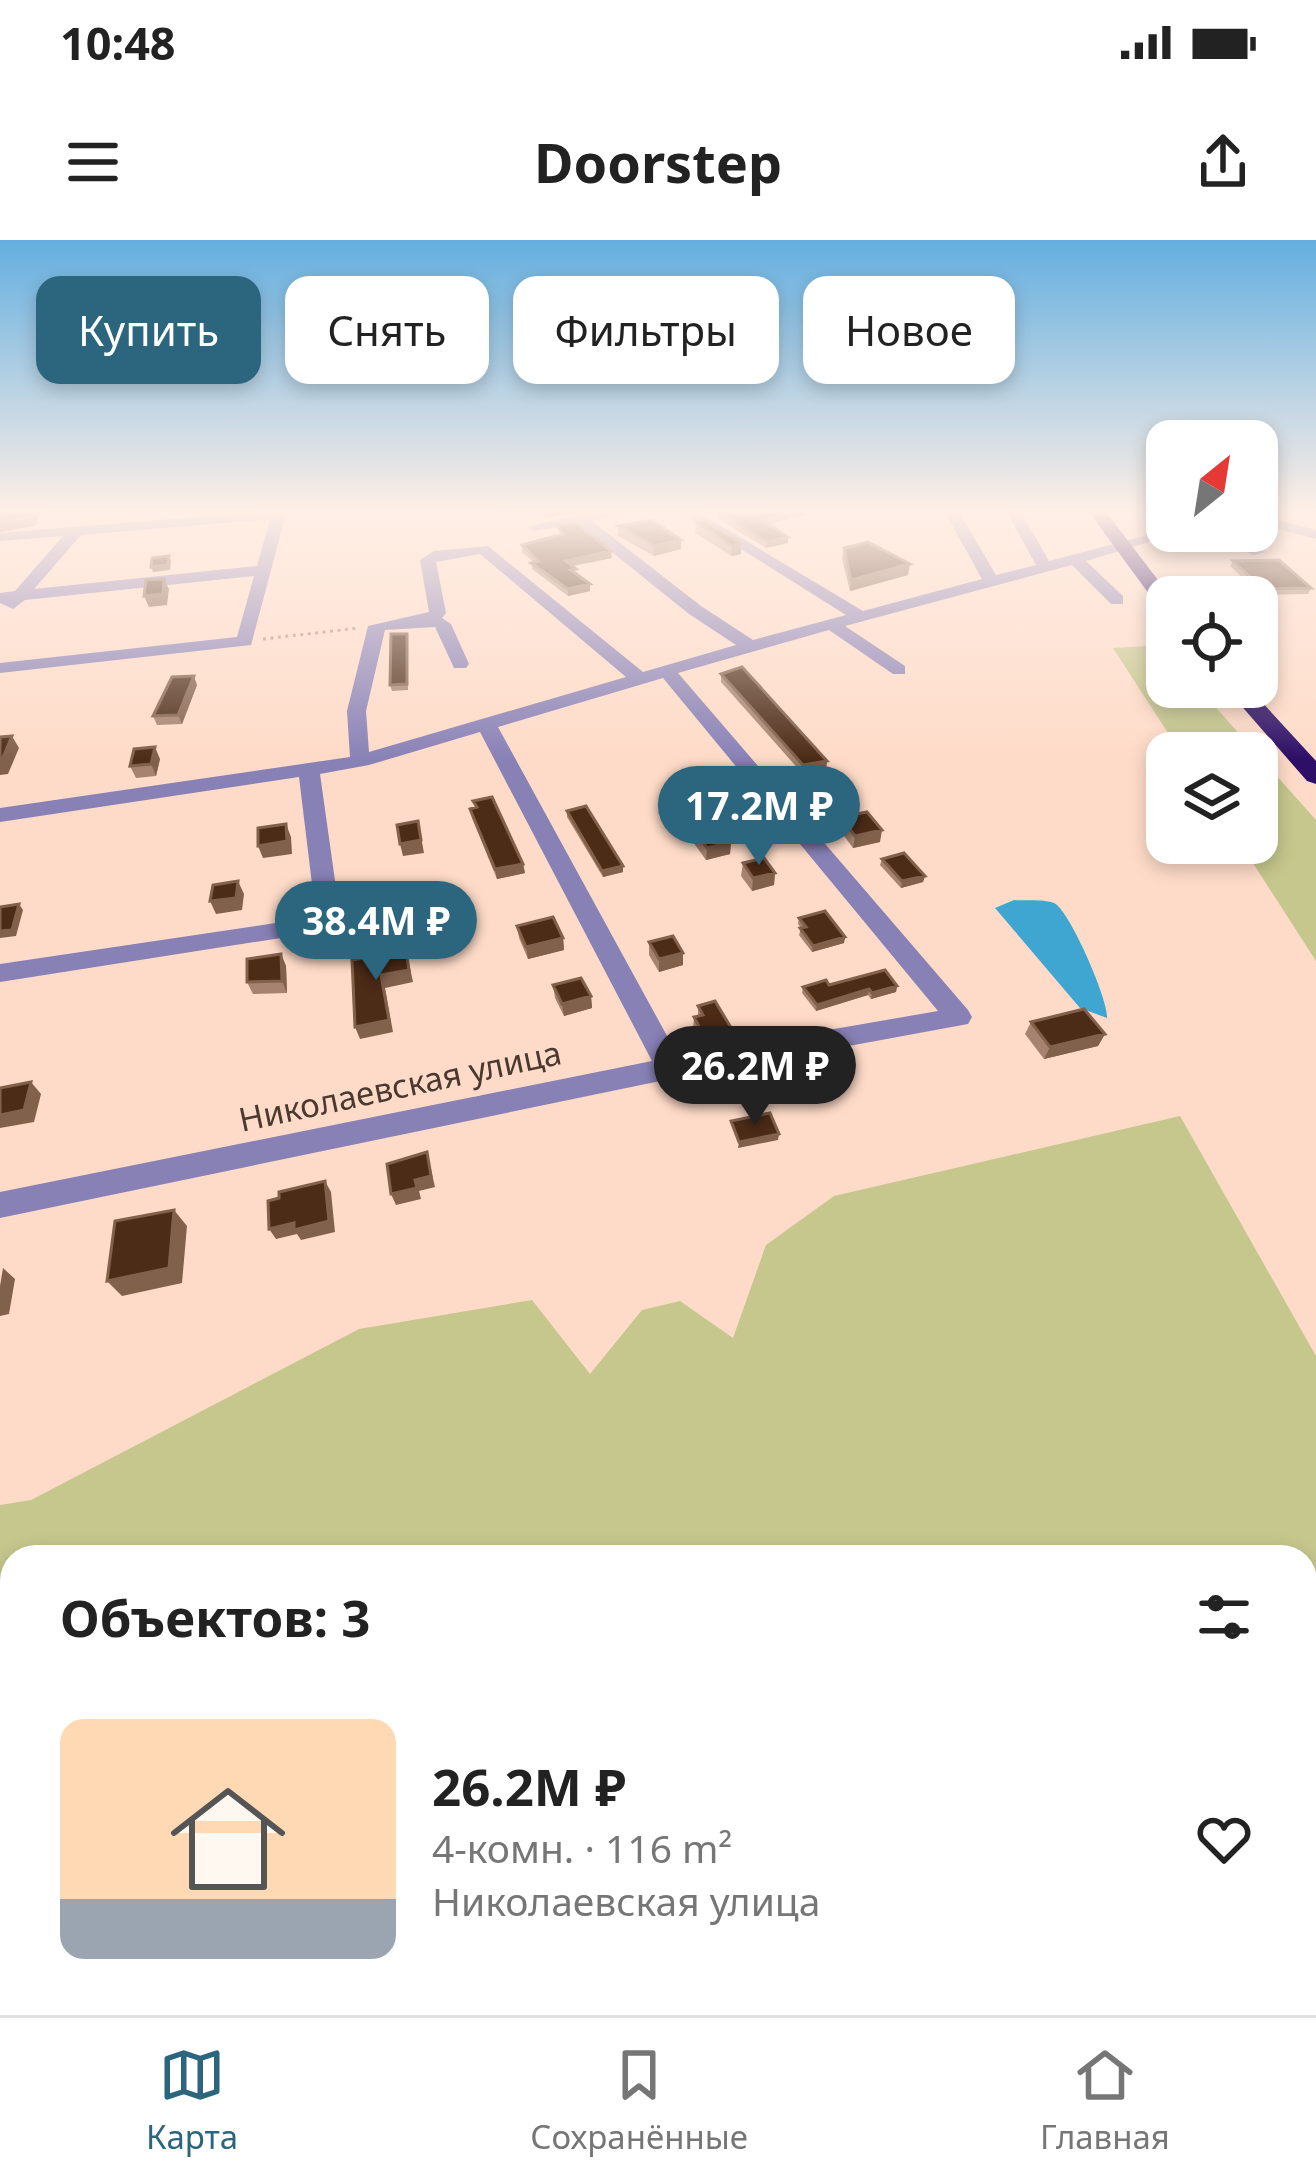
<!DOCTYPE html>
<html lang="ru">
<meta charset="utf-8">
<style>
body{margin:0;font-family:"Noto Sans",sans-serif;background:#f2f2f2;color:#222;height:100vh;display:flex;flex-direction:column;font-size:45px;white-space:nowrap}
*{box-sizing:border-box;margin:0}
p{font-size:39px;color:#767676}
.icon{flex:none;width:66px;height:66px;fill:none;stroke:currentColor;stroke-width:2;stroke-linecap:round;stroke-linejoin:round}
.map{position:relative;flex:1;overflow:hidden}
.side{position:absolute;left:0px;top:1305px;width:1317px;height:471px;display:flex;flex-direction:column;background:#fff;border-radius:36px 36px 0 0;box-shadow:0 6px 18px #0003}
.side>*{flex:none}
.guide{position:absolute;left:36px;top:36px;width:1245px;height:108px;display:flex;gap:24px}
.needle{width:78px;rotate:30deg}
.tools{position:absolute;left:1146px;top:180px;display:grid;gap:24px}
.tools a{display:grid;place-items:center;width:132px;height:132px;border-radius:24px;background:#fff;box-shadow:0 6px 18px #0003;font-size:60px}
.price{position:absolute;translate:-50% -102px;padding:0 27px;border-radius:42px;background:#2b657e;color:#fff;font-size:39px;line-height:78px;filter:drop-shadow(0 3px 6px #0008)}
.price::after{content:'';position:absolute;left:50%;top:72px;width:36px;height:27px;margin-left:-18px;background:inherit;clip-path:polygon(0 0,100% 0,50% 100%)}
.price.current{background:#222;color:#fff}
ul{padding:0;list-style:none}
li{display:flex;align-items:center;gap:36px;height:300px;padding:0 60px}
li span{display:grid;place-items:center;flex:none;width:336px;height:240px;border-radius:24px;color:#555}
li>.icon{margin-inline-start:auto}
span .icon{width:144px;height:144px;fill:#fffc;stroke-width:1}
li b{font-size:51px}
h2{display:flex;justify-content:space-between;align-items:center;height:144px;padding:0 60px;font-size:51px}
.chip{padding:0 42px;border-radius:24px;background:#fff;box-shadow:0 6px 18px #0003;font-size:42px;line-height:108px}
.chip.current{background:#2b657e;color:#fff}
.status{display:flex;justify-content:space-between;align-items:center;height:84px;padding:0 60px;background:#fff;direction:ltr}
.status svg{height:33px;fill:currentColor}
header{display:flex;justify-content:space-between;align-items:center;height:156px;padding:0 60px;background:#fff;font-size:54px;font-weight:700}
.dock{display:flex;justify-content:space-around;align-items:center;height:168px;border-top:3px solid #e0e0e0;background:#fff;font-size:33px;color:#767676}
.dock a{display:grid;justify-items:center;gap:6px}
.dock .current{color:#2b657e}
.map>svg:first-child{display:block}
.green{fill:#c5c78d;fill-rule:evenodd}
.water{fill:#3ea6d1}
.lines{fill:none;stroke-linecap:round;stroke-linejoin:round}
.path{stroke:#ad9283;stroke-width:3;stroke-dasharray:3 4.5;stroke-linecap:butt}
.minor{fill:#8881b6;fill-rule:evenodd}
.highway{fill:#2d0f67;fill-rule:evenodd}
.wall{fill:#a58370}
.shaded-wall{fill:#81604c}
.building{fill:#4c2b17;stroke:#81604c;stroke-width:3}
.labels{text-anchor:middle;stroke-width:12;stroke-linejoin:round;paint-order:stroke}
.street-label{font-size:33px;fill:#4a392f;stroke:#fedbc8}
</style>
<div class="status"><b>10:48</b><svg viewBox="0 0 49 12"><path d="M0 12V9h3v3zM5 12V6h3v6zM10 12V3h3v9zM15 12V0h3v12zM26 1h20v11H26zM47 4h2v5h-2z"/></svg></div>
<header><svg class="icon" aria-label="menu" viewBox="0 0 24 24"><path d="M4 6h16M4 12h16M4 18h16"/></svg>Doorstep<svg class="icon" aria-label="share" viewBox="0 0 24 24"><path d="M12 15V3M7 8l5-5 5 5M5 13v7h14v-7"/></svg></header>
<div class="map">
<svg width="1316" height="1775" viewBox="0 0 1316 1775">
<rect width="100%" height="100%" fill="#fedbc8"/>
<!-- green -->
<path class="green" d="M1161,405L1167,412V447H1198L1256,513H1181L1113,408Z
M1257,514L1316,580V721L1240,603H1257Z
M1180,876L1316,1116V1775H0V1265L31,1260L359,1089L532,1060L590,1134L642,1070L680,1061L733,1098L766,1005L834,956ZM12,1317H1305V1764H12Z"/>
<!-- water -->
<path class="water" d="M1014,660C1026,661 1043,659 1054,663C1069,669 1109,761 1107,778L1080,768L995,668Z"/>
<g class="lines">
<!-- path -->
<path class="path" d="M263,399L359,388"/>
<!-- minor -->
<path class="minor" d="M256,272L286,274L251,405L0,433V423L237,397L254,336L25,360L13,369L0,363V353L15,351L63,296L0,301V293ZM270,279L257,326L34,349L81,295Z
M626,272L592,281L701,366L753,400L846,375L682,272H698L863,371L982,339L945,272H959L996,335L1036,325L1007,272H1021L1049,321L1167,290L1186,291L1086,321L1123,356V364H1111L1072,325L845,386L905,426V434H893L829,390L678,433L968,770L972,777L968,784L670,839L0,978V952L652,821L480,492L369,525L320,534L341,683L338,689L0,742V724L316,677L299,537L0,582V568L350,517L347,471L368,386L429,372L420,320L434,311L488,306L643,432L736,405L689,374L577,284L534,291L527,287L579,274ZM480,314L626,437L369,512L366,471L385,390L435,387L454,428H466L469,424L451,384L442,378L446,373L436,322ZM663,438L938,771L678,816L498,487Z
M1257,275L1316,290V299L1257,283Z
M1202,291H1222L1266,312L1253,315Z"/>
<!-- highway -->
<path class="highway" d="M1089,272H1106L1171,357H1167V371L1160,369Z
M1225,447H1248L1316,521V544L1307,541Z"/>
</g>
<!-- wall -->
<path class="wall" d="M717,272L805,275L768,284L788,303L766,308L717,278Z
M696,282L741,303V314L732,316L695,293Z
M557,285L612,318L573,326L576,334L590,344V351L568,356L532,329L533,322L522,312V305L560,295Z
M618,286L681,309L654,316L618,296Z
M844,308L908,335L850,351L842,319Z
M1233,321L1311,348L1308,354L1261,355L1230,326Z
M407,394L408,450L392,451L390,445Z
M721,434L827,521L826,529L802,533L721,442Z
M197,445L182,484L157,485L153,476Z
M160,519L156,536L136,538L130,526Z
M803,546L834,567L816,573L802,559Z
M473,561L523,624L525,633L497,639L472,578L470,569L475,568Z
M567,571L623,632L603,637L567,577Z
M841,577L880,602L853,608L839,589Z
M694,590L731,602L730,614L706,620L693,602Z
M882,619L925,636L923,642L901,648L880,625Z
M743,623L775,633L774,645L752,651L741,636Z
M799,678L845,697L844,703L812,712L799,695L801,688L798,684Z
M517,686L563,698L564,710L528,719L519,698Z
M649,702L683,725L659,732L649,715Z
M281,714L286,726L287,753L253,754L247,742Z
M553,745L591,756L592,768L564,776L555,758Z
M829,745L897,746L896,752L871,759L868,755L816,771L802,753L803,747Z
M698,766L730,786L729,799L702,806L693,789L694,777L698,776Z
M1031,782L1105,794L1098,806L1044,819L1025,794Z"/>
<!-- shaded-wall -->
<path class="shaded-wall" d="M33,272H41L35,286L0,292V282Z
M543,272H586L544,278Z
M797,272H806L805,275L761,286L762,280Z
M788,297V303L766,308L767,302Z
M681,300V309L654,316V306Z
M741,303V314L732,316V306Z
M611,311L612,318L566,327V321Z
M169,316L171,321L170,330L153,332L151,327Z
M910,324L908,335L850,351L851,340Z
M164,339L169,349L167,365L149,367L144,356Z
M590,344V351L568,356V349Z
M194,436L197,445L182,484L178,475Z
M12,496L19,508L8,534L0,535V522Z
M155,507L160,519L156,536L151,524Z
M827,521L826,529L802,533L803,525Z
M836,555L834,567L816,573L818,560Z
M418,581L424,613L403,616L400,604Z
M286,584L291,597L292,614L263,618L258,606Z
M882,590L880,602L853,608L855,596Z
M731,602L730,614L706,620L707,608Z
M523,624L525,633L497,639L495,629Z
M623,626V632L603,637L602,631Z
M775,633L774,645L752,651L753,638Z
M925,636L923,642L901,648L902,641Z
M238,641L244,654L242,670L216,674L210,661Z
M19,664L23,670L16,696L0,698V691Z
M845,697L844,703L812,712L813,706Z
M563,698L564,710L528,719L526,707Z
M404,699L413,742L385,748L393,792L360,799L355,787L381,735Z
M683,713V725L659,732V719Z
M281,714L286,726L287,753L282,741Z
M897,746L896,752L871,759L872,753Z
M869,749L868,755L816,771L817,765Z
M591,756L592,768L564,776L562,764Z
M730,786L729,799L702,806L703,794Z
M1105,794L1098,806L1044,819L1050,807Z
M31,842L41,854L34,882L0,888V875Z
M779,894L778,900L738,908L739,902Z
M427,912L435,947L419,951L421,959L396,965L391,954L415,940Z
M325,941L331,952L335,992L301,1000L297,994L276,999L269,989Z
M174,970L187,986L182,1043L122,1056L107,1041Z
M3,1028L15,1039L9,1074L0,1076V1046Z"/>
<!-- building -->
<path class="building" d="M0,272H33L31,277L0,282Z
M717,272H797L762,280L788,297L767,302Z
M652,280L681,300L654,306L618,286Z
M704,280L741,303L732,306L696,282Z
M575,282L611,311L566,321L576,329L571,330L590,344L568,349L531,323L538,321L522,305L563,294L557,285Z
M868,302L910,324L851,340L844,308Z
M169,316L168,325L151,327L152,318Z
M1279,320L1311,348L1263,349L1233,321Z
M164,339L163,354L144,356L146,340Z
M391,394H407V444L390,445Z
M742,427L827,521L803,525L721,434Z
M194,436L178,475L153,476L172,437Z
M12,496L1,522H0V497Z
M155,507L151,524L130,526L134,509Z
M822,541L836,555L818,560L803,546Z
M492,557L523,624L495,629L470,569L477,567L473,561Z
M586,566L623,626L602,631L567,571Z
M867,572L882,590L855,596L841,577Z
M418,581L421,600L400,604L397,585Z
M286,584L287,601L258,606V588Z
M717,584L731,602L707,608L694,590Z
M904,613L925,636L902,641L882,619Z
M764,618L775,633L753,638L743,623Z
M238,641L236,658L210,661L213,645Z
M19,664L12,690L0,691V667Z
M825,671L845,697L813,706L800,688L806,687L799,678Z
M553,677L563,698L526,707L517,686Z
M673,696L683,713L659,719L649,702Z
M404,699L409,730L381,735L389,780L355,787L352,720L388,714L386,702Z
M281,714L282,741L247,742V719Z
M885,730L897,746L872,753L869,749L817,765L803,747L826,740L829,745Z
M581,738L591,756L562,764L553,745Z
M715,761L730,786L703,794L694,777L703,775L698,766Z
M1084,769L1105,794L1050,807L1031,782Z
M31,842L24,870L0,875V848Z
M770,873L779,894L739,902L731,881Z
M427,912L431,936L415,940L417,948L391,954L387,924Z
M325,941L329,981L294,990V983L269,989L268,961L279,958V952Z
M174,970L169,1028L107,1041L115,981Z"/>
<!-- sky -->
<linearGradient id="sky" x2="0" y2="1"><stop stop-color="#64aedf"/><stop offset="0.52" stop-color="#ffefe6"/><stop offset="1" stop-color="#ffefe6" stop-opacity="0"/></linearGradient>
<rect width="1316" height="520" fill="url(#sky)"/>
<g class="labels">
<!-- street labels -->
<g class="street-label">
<text transform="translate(400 846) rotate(-12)" y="12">Николаевская улица</text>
</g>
</g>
</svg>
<div class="tools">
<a><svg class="needle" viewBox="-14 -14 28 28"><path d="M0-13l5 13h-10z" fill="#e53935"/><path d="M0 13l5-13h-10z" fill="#767676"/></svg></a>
<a><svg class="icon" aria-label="locate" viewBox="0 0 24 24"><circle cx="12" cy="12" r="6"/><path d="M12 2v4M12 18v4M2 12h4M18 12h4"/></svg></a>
<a><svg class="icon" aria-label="layers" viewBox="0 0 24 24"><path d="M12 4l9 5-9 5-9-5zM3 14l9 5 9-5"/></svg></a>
</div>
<b class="price" style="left:759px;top:628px">17.2M ₽</b>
<b class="price" style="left:376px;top:743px">38.4M ₽</b>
<b class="price current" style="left:755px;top:888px">26.2M ₽</b>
<div class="guide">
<a class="chip current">Купить</a>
<a class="chip">Снять</a>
<a class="chip">Фильтры</a>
<a class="chip">Новое</a>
</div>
<section class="side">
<h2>Объектов: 3<svg class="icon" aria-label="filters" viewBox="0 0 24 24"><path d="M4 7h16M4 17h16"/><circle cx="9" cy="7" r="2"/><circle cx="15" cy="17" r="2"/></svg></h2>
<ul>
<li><span style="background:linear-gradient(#ffd9b3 75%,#9aa5b1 0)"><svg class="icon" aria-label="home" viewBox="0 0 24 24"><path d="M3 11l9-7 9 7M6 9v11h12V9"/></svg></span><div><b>26.2M ₽</b><p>4-комн. · 116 m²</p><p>Николаевская улица</p></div><svg class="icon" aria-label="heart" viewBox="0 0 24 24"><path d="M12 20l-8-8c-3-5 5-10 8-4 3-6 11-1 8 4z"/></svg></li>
</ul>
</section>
</div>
<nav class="dock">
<a class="current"><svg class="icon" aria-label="map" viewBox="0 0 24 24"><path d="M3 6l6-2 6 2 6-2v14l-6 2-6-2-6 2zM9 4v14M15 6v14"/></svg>Карта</a>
<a><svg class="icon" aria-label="saved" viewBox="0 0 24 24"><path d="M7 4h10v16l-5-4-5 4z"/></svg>Сохранённые</a>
<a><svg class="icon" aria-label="home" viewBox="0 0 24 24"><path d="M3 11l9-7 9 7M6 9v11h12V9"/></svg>Главная</a>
</nav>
